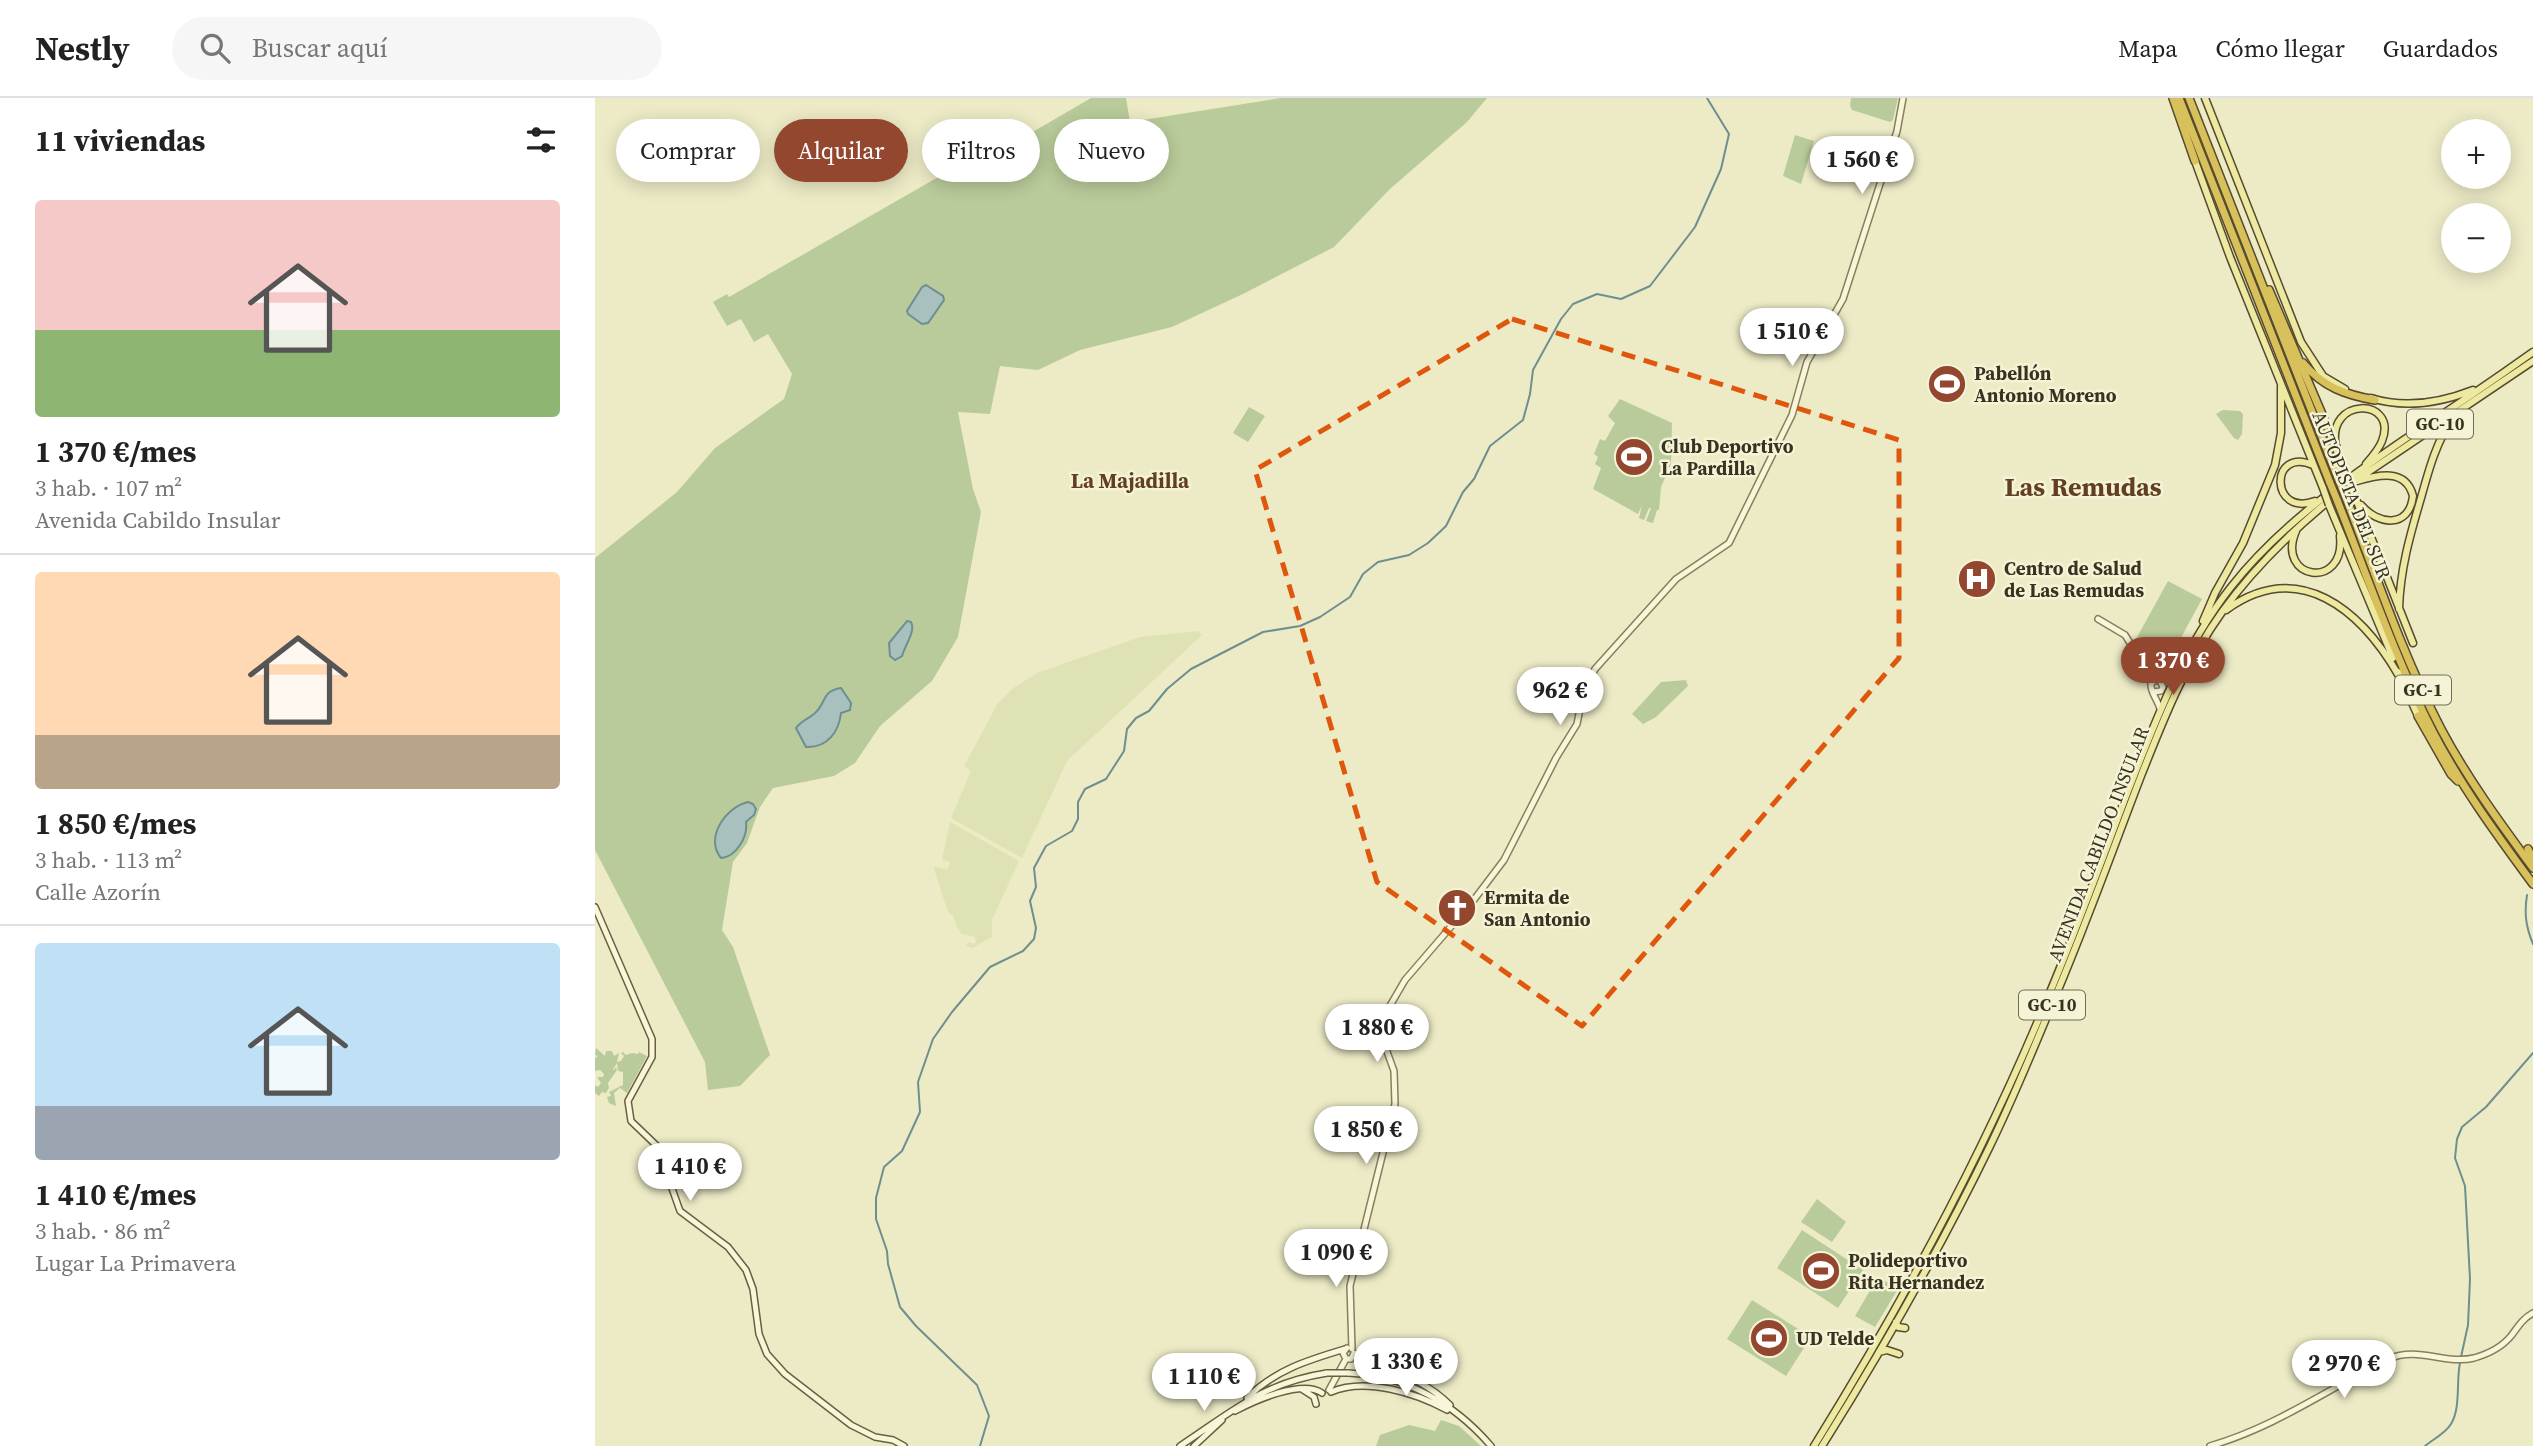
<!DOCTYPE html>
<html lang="es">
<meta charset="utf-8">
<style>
body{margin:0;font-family:"Source Serif 4",serif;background:#f6f6f6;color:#222;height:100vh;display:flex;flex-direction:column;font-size:26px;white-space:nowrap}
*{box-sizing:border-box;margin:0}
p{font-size:23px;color:#767676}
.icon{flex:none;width:38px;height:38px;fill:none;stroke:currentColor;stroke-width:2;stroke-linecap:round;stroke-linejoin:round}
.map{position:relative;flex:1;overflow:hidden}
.details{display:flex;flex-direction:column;background:#fff;width:595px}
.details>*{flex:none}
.top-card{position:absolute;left:21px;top:21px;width:665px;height:63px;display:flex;gap:14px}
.fabs{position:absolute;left:1846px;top:21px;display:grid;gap:14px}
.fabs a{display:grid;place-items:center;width:70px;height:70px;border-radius:50%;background:#fff;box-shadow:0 4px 18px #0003;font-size:35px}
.price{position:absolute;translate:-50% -60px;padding:0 16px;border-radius:24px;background:#fff;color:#222;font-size:23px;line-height:46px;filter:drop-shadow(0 2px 4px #0008)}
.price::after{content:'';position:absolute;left:50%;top:42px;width:21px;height:16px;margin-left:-10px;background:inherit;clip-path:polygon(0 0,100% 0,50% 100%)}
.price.on{background:#94472f;color:#fff}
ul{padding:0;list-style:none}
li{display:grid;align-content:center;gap:14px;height:371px;padding:0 35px}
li+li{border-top:2px solid #e0e0e0}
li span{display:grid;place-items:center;height:217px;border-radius:7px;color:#555}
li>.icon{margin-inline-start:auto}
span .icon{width:126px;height:126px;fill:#fffc;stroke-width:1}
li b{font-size:30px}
h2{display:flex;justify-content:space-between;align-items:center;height:84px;padding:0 35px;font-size:30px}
.chip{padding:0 24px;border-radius:32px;background:#fff;box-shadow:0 4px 18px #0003;font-size:24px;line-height:63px}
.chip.on{background:#94472f;color:#fff}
header{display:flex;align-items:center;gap:42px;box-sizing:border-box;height:98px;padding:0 35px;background:#fff;border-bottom:2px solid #e0e0e0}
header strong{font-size:33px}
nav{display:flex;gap:38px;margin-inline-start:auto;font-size:24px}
.search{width:490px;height:63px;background:#f6f6f6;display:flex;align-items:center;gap:18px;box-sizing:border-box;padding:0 24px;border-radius:38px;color:#767676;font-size:26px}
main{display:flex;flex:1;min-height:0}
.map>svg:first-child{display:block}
.farmland{fill:#dee2b4}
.green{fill:#b9cb9a}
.water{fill:#a8c1bf;stroke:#6e8f8f;stroke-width:2}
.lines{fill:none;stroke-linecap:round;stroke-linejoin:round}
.stream{stroke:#6e8f8f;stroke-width:2}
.tertiary-casing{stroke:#887e5d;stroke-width:8}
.secondary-casing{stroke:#6a5f40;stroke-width:8}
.primary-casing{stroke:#564b30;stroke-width:9}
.motorway-casing{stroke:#564b30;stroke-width:10}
.tertiary{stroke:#f8f6d9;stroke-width:5}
.secondary{stroke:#f8f6d9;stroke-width:5}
.primary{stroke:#eee9a0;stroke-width:6}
.motorway{stroke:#d8c05b;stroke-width:7}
.secondary-bridge-casing{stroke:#6a5f40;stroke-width:8;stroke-linecap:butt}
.primary-bridge-casing{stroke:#564b30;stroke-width:9;stroke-linecap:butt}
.motorway-bridge-casing{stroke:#564b30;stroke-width:10;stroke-linecap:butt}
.secondary-bridge{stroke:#f8f6d9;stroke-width:5}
.primary-bridge{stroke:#eee9a0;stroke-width:6}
.motorway-bridge{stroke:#d8c05b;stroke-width:7}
.marked{fill:none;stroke:#df570d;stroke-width:5;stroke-dasharray:14 9;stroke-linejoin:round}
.labels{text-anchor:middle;stroke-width:5;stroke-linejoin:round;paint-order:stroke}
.shield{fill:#f4f3d6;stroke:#706c57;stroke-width:2}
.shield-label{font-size:18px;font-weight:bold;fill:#383220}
.poi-label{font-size:19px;font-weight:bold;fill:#383220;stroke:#f4f3d6;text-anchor:start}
.street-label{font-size:19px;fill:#383220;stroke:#f4f3d6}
.neighbourhood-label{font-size:21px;font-weight:bold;fill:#633f21;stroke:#f4f3d6}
.district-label{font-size:26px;font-weight:bold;fill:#633f21;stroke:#f4f3d6}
</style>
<header>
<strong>Nestly</strong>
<div class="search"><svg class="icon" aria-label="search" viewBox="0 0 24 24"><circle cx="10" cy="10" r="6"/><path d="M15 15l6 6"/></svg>Buscar aquí</div>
<nav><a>Mapa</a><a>Cómo llegar</a><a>Guardados</a></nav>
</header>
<main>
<section class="details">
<h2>11 viviendas<svg class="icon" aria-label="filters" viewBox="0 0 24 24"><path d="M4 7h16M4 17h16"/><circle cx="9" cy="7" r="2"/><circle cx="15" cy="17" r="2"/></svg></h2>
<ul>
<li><span style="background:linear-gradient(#f6c9c9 60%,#8fb573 0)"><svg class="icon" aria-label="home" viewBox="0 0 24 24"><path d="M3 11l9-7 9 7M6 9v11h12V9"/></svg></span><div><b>1 370 €/mes</b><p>3 hab. · 107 m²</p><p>Avenida Cabildo Insular</p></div></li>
<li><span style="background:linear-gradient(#ffd9b3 75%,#b9a48a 0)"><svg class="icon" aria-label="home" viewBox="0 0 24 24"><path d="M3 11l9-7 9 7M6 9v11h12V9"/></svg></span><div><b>1 850 €/mes</b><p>3 hab. · 113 m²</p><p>Calle Azorín</p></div></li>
<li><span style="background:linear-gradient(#bfe0f5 75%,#9aa5b1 0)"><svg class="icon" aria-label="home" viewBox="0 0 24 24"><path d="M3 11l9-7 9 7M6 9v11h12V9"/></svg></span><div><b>1 410 €/mes</b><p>3 hab. · 86 m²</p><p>Lugar La Primavera</p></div></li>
</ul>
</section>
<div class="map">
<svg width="1938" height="1348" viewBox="0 0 1938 1348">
<rect width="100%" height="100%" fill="#edebc6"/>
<!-- farmland -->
<path class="farmland" d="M603,533L607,537L472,663L427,760L356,720L376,673L369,668L403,605L418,590L442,575L545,539Z
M355,724L424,763L397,822V839L377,850L371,848L373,844L379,846L381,843L380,839L367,836L363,831L358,818L353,814L339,771V769L353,771L355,764L347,762Z"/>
<!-- green -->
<path class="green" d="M496,0H531L535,24L686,0H892L872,24L795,91L739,149L650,195L577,229L485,252L443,272L405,268L395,316L363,314L378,391L386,414L363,539L337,583L285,628L260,665L239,678L178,690L165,709L152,745L138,764L127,832L138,849L175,957L145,988L113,992L110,964L0,752V460L82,394L120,350L189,301L197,276L173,236L159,244L146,221L132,228L118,204L132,196L134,199L345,78L400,56Z
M1256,0H1303L1298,22L1295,24L1257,12L1255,8Z
M1200,37L1219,43L1206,86L1188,78Z
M1025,301L1077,325L1076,366L1066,389L1064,412H1062L1058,425L1051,423L1056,410H1054L1049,422L1044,420L1047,407L1043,416L998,391L1006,370L1000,366L1003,359L999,356L1005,341L1010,343L1020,325L1013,318Z
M654,309L670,318L653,344L638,335Z
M1628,312L1645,313L1648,316L1647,336L1643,342L1639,340L1621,316Z
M1573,483L1607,501L1575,560L1541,541Z
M1091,582L1093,588L1061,619L1048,626L1037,616L1066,584Z
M1,950L10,958L11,953H17L19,958L24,955L22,964L26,963L29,958L26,955L28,954L31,957L37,955L43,956L44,954L52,958L32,995L25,990L19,995L21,1008L14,1005L12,999L16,998L14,994L28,987V974L23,973L22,965L18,971L19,972L21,969L22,972L13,985L14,990L11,995L7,994L4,998L0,995V987L3,989L6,985L2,979H8L9,976L5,972L0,973V960L3,958L0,957Z
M1222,1101L1251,1124L1237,1144L1206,1124Z
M1207,1132L1268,1172L1243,1210L1182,1170Z
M1283,1179L1303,1191L1280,1229L1260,1218Z
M1157,1202L1216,1239L1191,1278L1132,1241Z
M846,1322L864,1328L886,1348H781L785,1337L814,1327L840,1333Z"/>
<!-- water -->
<path class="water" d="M331,187L348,198L349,202L333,225L327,226L313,216L312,213L327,189Z
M312,523L316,524C321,533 310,547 307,558L300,562L295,558L294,545Z
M246,590L256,605L255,612L246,615C244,633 233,650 211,649L201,630C206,623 213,621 219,616C232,605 226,593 246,590Z
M153,704L158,706L161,711L159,717L151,724C153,739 141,759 126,760C109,740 131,709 153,704Z"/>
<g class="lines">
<!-- stream -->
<path class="stream" d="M1932,797C1929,816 1931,829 1938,846
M1866,1259L1873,1227L1875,1181L1870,1088L1860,1060L1862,1041L1867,1029L1891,1009L1938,955
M385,1348L394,1318L382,1287L321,1228L305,1209L293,1166L292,1153L281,1121V1100L289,1069L307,1053L325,1014L323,984L338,941L357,914L395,869L428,853L439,841L441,830L435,803L441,789L439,770L451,748L477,733L483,721V704L490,691L511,681L529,653L532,631L541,620L554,613L572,591L596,571L668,534L705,528L725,519L755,499L768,476L783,464L814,457L833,445L851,428L868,394L879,381L895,348L928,322L935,296L938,272L966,221L978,206L1002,196L1026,201L1055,188L1100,129L1126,71L1134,36L1112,0
M1830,1348C1838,1341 1850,1336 1856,1326C1866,1310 1861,1283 1865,1265"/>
<!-- tertiary casing -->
<g class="tertiary-casing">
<path id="tertiary" d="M1503,521L1530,537L1559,583
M1558,594L1566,593L1568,589L1565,583
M1565,611C1563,602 1555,594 1556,586L1559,583L1571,581L1586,567
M757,1251L755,1188L800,1006L799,973L786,937L789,918L810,882L878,803L909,762L961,660L982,626L987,600L1000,571L1081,481L1134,445L1197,317L1212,264L1248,201L1302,33L1308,0
M751,1261L748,1255L752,1250
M734,1292L751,1261H756L759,1255
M1615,1348C1683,1328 1732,1291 1794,1261C1822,1248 1851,1267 1879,1260C1893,1256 1907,1249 1916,1238C1923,1229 1927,1221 1938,1215"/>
</g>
<!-- secondary casing -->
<g class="secondary-casing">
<path id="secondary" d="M0,809L57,941V959L33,1003L36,1023L62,1048L85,1113L133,1149L151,1172L158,1191L164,1236L172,1256L190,1276L256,1327L280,1339L298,1342L309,1348
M759,1258C767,1264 776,1265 785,1268C811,1276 836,1288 855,1307
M753,1275C810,1277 859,1305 896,1348
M708,1292L719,1299L721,1306
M736,1294C770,1279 821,1295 852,1312
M652,1300C680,1272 713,1262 750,1251
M640,1313C659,1303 707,1281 727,1295
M585,1348C637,1314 667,1285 732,1275
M599,1348L627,1322"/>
</g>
<!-- primary casing -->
<g class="primary-casing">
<path id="primary" d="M1610,0L1706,244L1728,278L1750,291
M1600,63L1635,159L1728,390
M1776,300C1811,311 1845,305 1878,292
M1718,367C1674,348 1675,420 1720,403
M1751,375C1748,367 1742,357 1741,349C1730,298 1804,299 1787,343C1784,351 1777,359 1771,366
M1762,383C1783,377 1811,370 1818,398C1814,431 1783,427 1766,407
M1757,391L1818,545
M1734,407L1798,560
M1701,433C1680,482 1751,493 1745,438
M1804,511C1805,472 1815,437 1826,400C1834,371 1841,345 1858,319
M1631,512C1704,459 1766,512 1804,578
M1608,523L1620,495L1648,445L1680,367L1686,335V288
M1803,574L1823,618
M1301,1224L1303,1229L1310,1230
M1284,1254L1292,1252L1304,1256
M1219,1348C1307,1206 1386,1061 1450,906C1480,836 1506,764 1533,693C1561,621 1588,550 1636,489C1684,428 1746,385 1810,341C1853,313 1896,284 1938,254
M1227,1348C1288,1251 1345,1151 1395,1048C1417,1003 1436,957 1455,911C1488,835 1516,756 1546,678C1568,622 1591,564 1627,514C1662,465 1704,426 1751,389L1938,263"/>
</g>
<!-- motorway casing -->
<g class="motorway-casing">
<path id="motorway" d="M1578,0L1600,63
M1584,0L1735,385
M1594,0L1743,380
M1674,192L1741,349
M1708,265C1728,289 1751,297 1780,302
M1750,397C1780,475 1807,556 1846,631C1872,680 1905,725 1938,770
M1742,402C1773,480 1800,560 1838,634C1866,688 1902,737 1938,786
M1823,618L1856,676L1863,683
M1933,751L1938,761"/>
</g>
<!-- tertiary -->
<use href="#tertiary" class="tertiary"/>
<!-- secondary -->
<use href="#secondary" class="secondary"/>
<!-- primary -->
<use href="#primary" class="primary"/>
<!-- motorway -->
<use href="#motorway" class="motorway"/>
<!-- secondary-bridge casing -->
<g class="secondary-bridge-casing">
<path id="secondary-bridge" d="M732,1275H753"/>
</g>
<!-- primary-bridge casing -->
<g class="primary-bridge-casing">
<path id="primary-bridge" d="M1751,375L1757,391
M1728,390L1734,407"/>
</g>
<!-- motorway-bridge casing -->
<g class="motorway-bridge-casing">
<path id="motorway-bridge" d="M1743,380L1750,397
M1735,385L1742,402"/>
</g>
<!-- secondary-bridge -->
<use href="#secondary-bridge" class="secondary-bridge"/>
<!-- primary-bridge -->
<use href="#primary-bridge" class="primary-bridge"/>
<!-- motorway-bridge -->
<use href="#motorway-bridge" class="motorway-bridge"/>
</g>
<!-- marked area -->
<path class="marked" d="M917,221L1304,342V560L987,928L782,784L660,372Z"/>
<!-- icons -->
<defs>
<g id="stadium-disc" transform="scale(2.0125)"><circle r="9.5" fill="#94472f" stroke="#f4f3d6"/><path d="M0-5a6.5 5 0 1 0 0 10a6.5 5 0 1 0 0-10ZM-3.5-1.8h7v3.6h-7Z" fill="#fff"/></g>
<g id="hospital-disc" transform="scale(2.0125)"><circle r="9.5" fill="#94472f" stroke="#f4f3d6"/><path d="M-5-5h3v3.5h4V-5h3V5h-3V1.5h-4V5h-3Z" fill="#fff"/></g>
<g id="church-disc" transform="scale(2.0125)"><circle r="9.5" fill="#94472f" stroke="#f4f3d6"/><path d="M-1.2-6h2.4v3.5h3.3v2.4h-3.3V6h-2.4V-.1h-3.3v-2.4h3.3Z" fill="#fff"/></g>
</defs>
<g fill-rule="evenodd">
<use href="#stadium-disc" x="1352" y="286"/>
<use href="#stadium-disc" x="1039" y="359"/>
<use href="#hospital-disc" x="1382" y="481"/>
<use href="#church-disc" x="862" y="810"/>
<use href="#stadium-disc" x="1226" y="1173"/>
<use href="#stadium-disc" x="1174" y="1240"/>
</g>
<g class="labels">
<!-- shield labels -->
<g class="shield">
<rect x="1812" y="311.5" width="66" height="29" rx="5"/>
<rect x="1800" y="577.5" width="56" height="29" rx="5"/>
<rect x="1424" y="892.5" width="66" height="29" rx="5"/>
</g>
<g class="shield-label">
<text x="1845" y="332">GC-10</text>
<text x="1828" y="598">GC-1</text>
<text x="1457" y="913">GC-10</text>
</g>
<!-- poi labels -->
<g class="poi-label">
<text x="1379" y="282">Pabellón<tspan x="1379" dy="22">Antonio Moreno</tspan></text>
<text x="1066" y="355">Club Deportivo<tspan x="1066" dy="22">La Pardilla</tspan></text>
<text x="1409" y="477">Centro de Salud<tspan x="1409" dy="22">de Las Remudas</tspan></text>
<text x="889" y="806">Ermita de<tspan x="889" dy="22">San Antonio</tspan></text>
<text x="1253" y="1169">Polideportivo<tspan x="1253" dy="22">Rita Hernandez</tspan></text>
<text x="1201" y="1247">UD Telde</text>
</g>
<!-- street labels -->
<g class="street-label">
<text transform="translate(1757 397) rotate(68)" y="7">AUTOPISTA DEL SUR</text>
<text transform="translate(1503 746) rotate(-69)" y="7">AVENIDA CABILDO INSULAR</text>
</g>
<!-- neighbourhood labels -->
<g class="neighbourhood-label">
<text x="535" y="390">La Majadilla</text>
</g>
<!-- district labels -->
<g class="district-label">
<text x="1488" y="398">Las Remudas</text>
</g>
</g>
</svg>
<div class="fabs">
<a>+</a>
<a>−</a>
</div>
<b class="price" style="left:1267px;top:98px">1 560 €</b>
<b class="price" style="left:1197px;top:270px">1 510 €</b>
<b class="price on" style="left:1578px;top:599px">1 370 €</b>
<b class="price" style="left:965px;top:629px">962 €</b>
<b class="price" style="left:782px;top:966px">1 880 €</b>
<b class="price" style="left:771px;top:1068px">1 850 €</b>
<b class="price" style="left:95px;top:1105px">1 410 €</b>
<b class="price" style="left:741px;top:1191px">1 090 €</b>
<b class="price" style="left:811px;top:1300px">1 330 €</b>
<b class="price" style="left:1749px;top:1302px">2 970 €</b>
<b class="price" style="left:609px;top:1315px">1 110 €</b>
<div class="top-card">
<a class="chip">Comprar</a>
<a class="chip on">Alquilar</a>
<a class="chip">Filtros</a>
<a class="chip">Nuevo</a>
</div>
</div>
</main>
